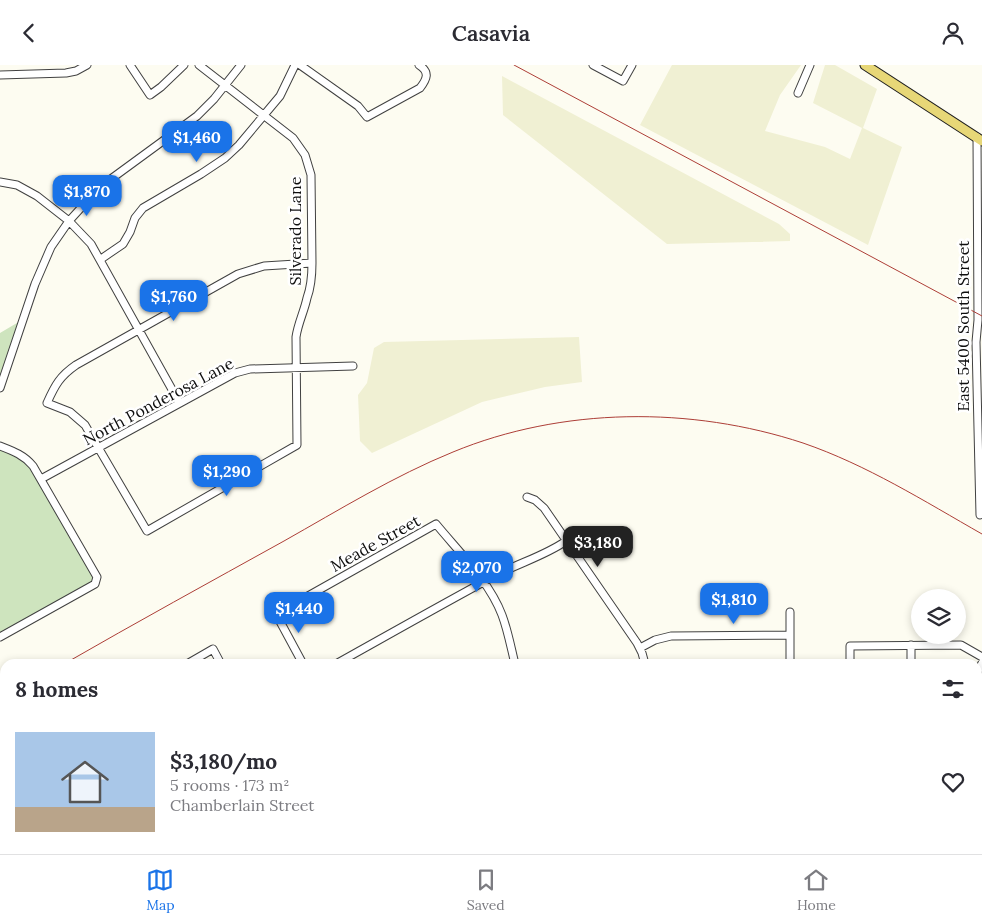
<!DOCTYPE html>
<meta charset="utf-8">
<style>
body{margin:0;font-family:Lora,serif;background:#f2f2f3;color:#2b2b33;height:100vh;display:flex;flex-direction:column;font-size:19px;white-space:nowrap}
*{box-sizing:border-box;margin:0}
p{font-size:16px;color:#7c7c81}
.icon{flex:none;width:28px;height:28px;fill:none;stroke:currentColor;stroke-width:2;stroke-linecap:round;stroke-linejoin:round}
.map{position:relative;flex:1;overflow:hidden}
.drawer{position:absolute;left:0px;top:594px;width:982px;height:196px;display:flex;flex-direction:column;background:#fff;border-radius:15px 15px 0 0;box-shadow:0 2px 8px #0003}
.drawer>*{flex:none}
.controls{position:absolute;left:911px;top:524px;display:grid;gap:10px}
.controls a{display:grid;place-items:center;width:55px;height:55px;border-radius:50%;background:#fff;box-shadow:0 2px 8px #0003;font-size:25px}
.price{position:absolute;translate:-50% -42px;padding:0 11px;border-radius:10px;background:#1a73e8;color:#fff;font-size:16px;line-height:32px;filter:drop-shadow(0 1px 2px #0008)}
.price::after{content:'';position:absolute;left:50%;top:30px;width:15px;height:11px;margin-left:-8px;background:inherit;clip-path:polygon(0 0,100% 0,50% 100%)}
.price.selected{background:#222;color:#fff}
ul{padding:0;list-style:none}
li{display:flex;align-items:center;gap:15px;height:125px;padding:0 15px}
li span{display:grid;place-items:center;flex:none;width:140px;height:100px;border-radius:0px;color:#555}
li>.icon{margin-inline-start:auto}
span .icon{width:60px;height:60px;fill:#fffc;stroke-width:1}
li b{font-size:21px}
h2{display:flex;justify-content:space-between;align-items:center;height:60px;padding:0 15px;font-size:21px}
header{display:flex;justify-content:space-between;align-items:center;height:65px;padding:0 15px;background:#fff;font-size:22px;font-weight:600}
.menu{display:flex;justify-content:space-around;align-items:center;height:70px;border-top:1px solid #e1e1e2;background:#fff;font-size:14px;color:#7c7c81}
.menu a{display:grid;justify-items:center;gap:2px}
.menu .selected{color:#1a73e8}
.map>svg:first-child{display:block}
.farmland{fill:#f0f0d3}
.green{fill:#cee4be}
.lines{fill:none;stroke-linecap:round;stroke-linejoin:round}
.minor-casing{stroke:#414141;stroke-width:9}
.major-casing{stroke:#1f1f1f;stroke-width:11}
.minor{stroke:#fff;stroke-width:7}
.major{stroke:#e7d777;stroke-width:9}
.rail{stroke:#ad3e37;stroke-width:1}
.labels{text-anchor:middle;stroke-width:5;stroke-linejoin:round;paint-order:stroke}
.street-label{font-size:16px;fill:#0e0e0e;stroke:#fff}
</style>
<header><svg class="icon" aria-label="back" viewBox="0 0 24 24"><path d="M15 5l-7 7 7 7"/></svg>Casavia<svg class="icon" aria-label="person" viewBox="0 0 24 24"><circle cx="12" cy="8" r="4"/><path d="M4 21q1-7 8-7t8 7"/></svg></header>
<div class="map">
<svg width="982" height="789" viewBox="0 0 982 789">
<rect width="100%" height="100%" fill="#fdfcf1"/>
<!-- farmland -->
<path class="farmland" d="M672,0H801L780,30L765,66L825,82L850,94L862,63L813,38L825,0H835L877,24L863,63L902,82L868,180L640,60Z
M502,11L779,159L790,169V176L667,179L503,50Z
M579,272L582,317L545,322L482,337L372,388L360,376L358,330L367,318L374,283L384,277Z"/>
<!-- green -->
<path class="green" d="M22,255L0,323V268Z
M0,381L27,393L97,516L0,572Z
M565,785H671L674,789H564Z"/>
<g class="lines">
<!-- minor casing -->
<g class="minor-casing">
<path id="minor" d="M130,0L150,30L161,22L184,0
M199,0L293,73L305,90L311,110L312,198C312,210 311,222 307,233C304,247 298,258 296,272L297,380L147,466L85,360L70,347L47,338C55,320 60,311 76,300L238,209L264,201L312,198
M300,0L358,41L367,52L420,23C427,14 430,7 419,0
M593,0L623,16L632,0
M0,10L66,8L76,6L87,0
M798,28L810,0
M977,72L978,255L976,277L980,450
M0,117L17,120L37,131L69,156L91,179L179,337
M101,194L123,179L130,167L135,153L143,143L201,109L225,93L239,80L280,31L295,0
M0,323L35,219L51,182L69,156L100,122L197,51L214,34L241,0
M0,381C13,386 24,390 33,401L97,512L95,519L0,572
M41,414L235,308L250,304L353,301
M527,432L535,435L544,443L637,578L642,588L645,599
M790,547V570
M911,580V599
M640,583L655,575L671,571L790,570V599
M187,599L213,584L221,599
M303,599L276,549L436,459C459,487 489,516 502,550C508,566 511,583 515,599
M336,599C388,570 439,541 491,513C515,499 543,492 566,476
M850,599V581L961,580L982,592
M978,606L982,598
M978,683H982
M0,724L5,735
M103,785L107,789
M312,785L314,788L325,785
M407,785L410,789
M713,785L716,789
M26,789L30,785
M167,789L174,785
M527,789V785
M770,789L773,785
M846,789L848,785"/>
</g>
<!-- major casing -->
<g class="major-casing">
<path id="major" d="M865,0L982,76"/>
</g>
<!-- minor -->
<use href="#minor" class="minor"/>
<!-- major -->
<use href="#major" class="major"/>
<!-- rail -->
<path class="rail" d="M514,0L982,251
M64,599C137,557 210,517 284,476C339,445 394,411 453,387C562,342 691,341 803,378C867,400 924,436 982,469
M0,635L5,632"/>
</g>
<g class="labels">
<!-- street labels -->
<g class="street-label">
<text transform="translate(295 166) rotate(-90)" y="6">Silverado Lane</text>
<text transform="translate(963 261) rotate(-90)" y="6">East 5400 South Street</text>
<text transform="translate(158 336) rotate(-28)" y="6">North Ponderosa Lane</text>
<text transform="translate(375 478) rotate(-29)" y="6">Meade Street</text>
</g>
</g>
</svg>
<div class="controls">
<a><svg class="icon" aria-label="layers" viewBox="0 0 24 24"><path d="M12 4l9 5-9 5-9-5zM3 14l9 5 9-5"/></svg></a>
</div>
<b class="price" style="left:197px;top:98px">$1,460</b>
<b class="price" style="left:87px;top:152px">$1,870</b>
<b class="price" style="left:174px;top:257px">$1,760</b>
<b class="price" style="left:227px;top:432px">$1,290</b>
<b class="price selected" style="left:598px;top:503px">$3,180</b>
<b class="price" style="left:477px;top:528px">$2,070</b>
<b class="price" style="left:734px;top:560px">$1,810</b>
<b class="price" style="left:299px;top:569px">$1,440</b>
<section class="drawer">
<h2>8 homes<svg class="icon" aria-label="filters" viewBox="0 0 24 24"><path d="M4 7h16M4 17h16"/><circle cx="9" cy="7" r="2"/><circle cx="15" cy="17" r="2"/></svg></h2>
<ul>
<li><span style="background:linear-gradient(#a9c7e8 75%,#b9a48a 0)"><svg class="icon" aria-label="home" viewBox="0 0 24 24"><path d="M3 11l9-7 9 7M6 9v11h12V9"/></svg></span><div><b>$3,180/mo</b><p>5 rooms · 173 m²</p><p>Chamberlain Street</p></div><svg class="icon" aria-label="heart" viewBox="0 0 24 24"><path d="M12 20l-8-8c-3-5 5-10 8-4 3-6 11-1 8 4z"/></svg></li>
</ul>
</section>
</div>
<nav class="menu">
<a class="selected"><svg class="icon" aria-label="map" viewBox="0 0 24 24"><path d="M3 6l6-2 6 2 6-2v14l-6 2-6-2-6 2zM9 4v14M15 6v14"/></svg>Map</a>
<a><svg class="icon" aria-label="saved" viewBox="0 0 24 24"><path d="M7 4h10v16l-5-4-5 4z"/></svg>Saved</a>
<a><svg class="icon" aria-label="home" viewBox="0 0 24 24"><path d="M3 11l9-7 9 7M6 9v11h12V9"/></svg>Home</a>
</nav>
